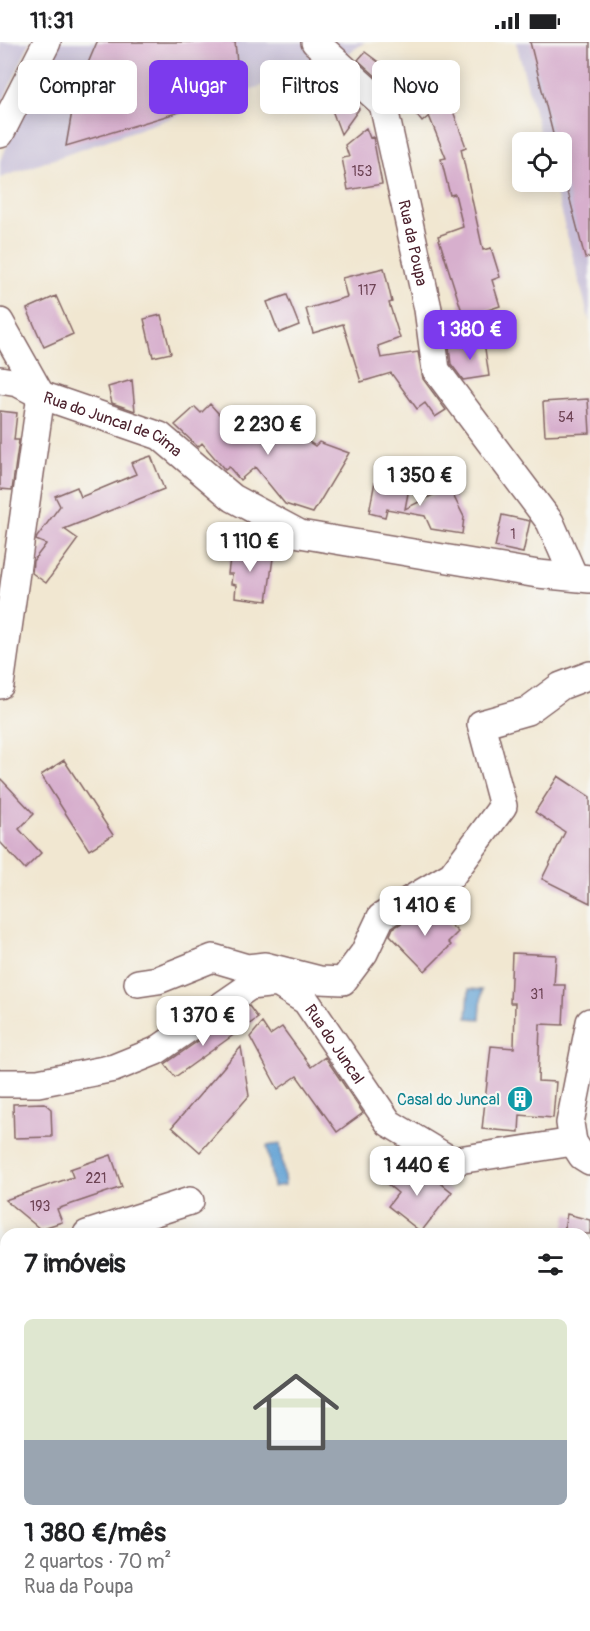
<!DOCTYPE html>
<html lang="pt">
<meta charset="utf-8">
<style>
body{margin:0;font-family:Pangolin,sans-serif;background:#f2f2f2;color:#202124;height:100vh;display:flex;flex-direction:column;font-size:22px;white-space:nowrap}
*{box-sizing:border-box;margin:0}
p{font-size:20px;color:#757577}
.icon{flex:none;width:33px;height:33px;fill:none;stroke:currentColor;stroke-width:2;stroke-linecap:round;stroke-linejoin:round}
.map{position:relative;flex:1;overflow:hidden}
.details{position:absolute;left:0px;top:1186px;width:591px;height:404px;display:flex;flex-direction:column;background:#fff;border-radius:18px 18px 0 0;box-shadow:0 3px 15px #0003}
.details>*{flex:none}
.banner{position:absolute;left:18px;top:18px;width:555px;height:54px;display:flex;gap:12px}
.tools{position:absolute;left:512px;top:90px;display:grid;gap:12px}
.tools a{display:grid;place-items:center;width:60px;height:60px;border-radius:9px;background:#fff;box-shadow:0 3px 15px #0003;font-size:30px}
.price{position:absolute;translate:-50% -51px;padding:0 14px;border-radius:12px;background:#fff;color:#222;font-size:20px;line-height:39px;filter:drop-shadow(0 2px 3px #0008)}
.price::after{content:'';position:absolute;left:50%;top:36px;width:18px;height:14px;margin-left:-9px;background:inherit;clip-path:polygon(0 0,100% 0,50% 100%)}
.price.current{background:#7c3aed;color:#fff}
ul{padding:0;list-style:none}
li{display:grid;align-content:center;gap:12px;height:318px;padding:0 24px}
li span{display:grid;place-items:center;height:186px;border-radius:9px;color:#555}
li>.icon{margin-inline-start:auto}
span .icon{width:108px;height:108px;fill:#fffc;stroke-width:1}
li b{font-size:26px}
h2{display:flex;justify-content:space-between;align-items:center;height:72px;padding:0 24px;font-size:26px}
.tag{padding:0 21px;border-radius:9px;background:#fff;box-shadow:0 3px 15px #0003;font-size:21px;line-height:54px}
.tag.current{background:#7c3aed;color:#fff}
.status{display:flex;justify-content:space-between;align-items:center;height:42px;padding:0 30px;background:#fff;direction:ltr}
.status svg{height:16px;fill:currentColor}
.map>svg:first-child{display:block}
.industrial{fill:#c8bfd8}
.green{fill:#9ed07f;stroke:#747855;stroke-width:1.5}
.forest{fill:#7eb26e;stroke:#64684c;stroke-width:1.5}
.water{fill:#62a2d4;stroke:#566080;stroke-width:1.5}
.building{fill:#d7afcd}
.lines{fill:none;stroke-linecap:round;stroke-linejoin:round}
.minor-casing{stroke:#846565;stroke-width:30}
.minor{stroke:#fff;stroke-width:27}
.labels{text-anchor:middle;stroke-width:4.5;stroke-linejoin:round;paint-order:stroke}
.number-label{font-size:14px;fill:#6d4354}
.street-label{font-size:16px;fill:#4a1f2b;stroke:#f6f6f2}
.culture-label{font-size:16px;fill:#0d838f;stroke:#f6f6f2;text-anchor:end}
</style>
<div class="status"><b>11:31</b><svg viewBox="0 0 49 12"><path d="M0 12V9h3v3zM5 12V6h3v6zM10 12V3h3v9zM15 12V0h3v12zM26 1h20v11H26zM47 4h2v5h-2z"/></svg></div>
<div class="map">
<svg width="590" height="1589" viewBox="0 0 590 1589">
<rect width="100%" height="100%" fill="#f6f6f2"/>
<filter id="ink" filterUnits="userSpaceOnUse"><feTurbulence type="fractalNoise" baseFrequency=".0167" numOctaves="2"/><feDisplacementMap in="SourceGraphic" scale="12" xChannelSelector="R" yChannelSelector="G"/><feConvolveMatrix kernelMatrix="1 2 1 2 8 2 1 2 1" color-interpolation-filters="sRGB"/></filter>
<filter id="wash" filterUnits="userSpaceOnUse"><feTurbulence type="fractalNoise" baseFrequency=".008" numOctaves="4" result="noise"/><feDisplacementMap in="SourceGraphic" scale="24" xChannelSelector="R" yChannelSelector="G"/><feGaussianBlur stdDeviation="1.35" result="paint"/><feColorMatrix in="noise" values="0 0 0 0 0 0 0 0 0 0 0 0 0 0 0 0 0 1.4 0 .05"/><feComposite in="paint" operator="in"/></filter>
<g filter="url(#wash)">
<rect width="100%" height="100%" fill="#f1e7d1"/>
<!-- industrial -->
<path class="industrial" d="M0,0H30L0,66Z
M55,0H365L343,15L0,136V119Z
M516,0H590V280L553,140H561V100H542Z"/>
<!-- green -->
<path class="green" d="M6,1323V1397L0,1378V1325Z
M102,1584H164L165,1589H102Z"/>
<!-- forest -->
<path class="forest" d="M197,1584H437L438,1589H196Z"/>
<!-- water -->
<path class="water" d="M469,947L482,948L480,977L467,976Z
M280,1102L285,1143L273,1145L267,1104Z"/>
<g id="blocks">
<!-- building -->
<path class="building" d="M97,0H235L240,52L66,104L75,52Z
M530,0H590V215L585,216L561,123V100H555Z
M365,10L389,28L381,39L358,18Z
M429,36L452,66L466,105L461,107L483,208L491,206L500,235L492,238L500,264L464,276L438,194L463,185L455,152L450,153L441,117L446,116L429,74L422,80L403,56Z
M352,55L359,67L341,92L330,63Z
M366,86L370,96L373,95L382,142L348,148L342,116L349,115L345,103Z
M384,226L392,260L389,261L400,296L378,304L381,316L418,310L423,337L446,368L435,375L425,361L417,367L391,331L361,340L343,282L313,291L306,267L347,255L342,236Z
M287,253L299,283L279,291L267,260Z
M56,254L73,292L44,305L27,267Z
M161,273L171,311L153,315L144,277Z
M484,300L489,334L463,338L451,322L449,305Z
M132,338L135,369L112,361L108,345Z
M588,357L590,391L545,393L543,360Z
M210,362L237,392L246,384L258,393L274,377L315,404L319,400L349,411L313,471L285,462L255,425L240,438L229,425L225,428L202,401L198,405L175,383L195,365L201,371Z
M0,369L17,371L14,398H19L12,448L0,447Z
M151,414L164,447L64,487L78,497L46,541L32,531L33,519L46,502L36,498L37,495L60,464L55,454L77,445L81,455L136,432L131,421Z
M375,439L409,446L405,467L449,445L464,475L462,492L431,487L425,474L387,467L385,475L369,471Z
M502,473L530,479L523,511L495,505Z
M232,501L253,504L252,513L273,516L267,559L235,555L236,543L231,542L232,532H228Z
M64,718L113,793L89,808L41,733Z
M558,734L590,755V861L542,837L565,790L535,770Z
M0,736L34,772L19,787L41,811L25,827L0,800Z
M431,864L458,890L448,900L451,903L425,929L390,893L393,886Z
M512,911L556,913L554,943H565L563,983L540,982L538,1039L556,1040L553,1076L520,1073L519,1090L482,1087L491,1004L514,1006L515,961H510Z
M249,964L258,976L245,985L238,972Z
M237,972L239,989L175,1035L165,1022Z
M262,981L270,993L282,985L311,1025L325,1015L363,1071L337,1090L297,1034L278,1047L250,995Z
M241,1005L249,1054L200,1110L172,1085Z
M44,1061L51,1067L52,1095L14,1096L13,1062Z
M111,1113L122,1145L57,1167L62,1180L40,1187L5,1158L73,1135L70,1127Z
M402,1124L413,1133L420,1125L452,1150L421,1190L388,1164L398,1151L387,1142Z
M567,1172L590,1178V1192H563Z"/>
</g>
</g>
<g filter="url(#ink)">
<use href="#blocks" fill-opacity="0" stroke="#846565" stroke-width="1.5"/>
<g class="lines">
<!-- minor casing -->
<g class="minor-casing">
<g id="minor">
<path id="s1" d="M315,0L383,62L428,267L436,328L550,480L574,535"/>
<path d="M0,92L47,0"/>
<path d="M0,280L41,353"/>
<path id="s2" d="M0,338L18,341L41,353L160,394L233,456L300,492L538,532L590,537"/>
<path d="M0,643L41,353"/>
<path d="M138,941L158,938L213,916L247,926L265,924L320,938L343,939L364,911L381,875L452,833L503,764L481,682L527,669L561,644L590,633"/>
<path d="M590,980L570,1081L573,1100L582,1114L590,1119"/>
<path id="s3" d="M0,1041H38L114,1026L156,1009L250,944L277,941L306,959L389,1081L452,1119L573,1100"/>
<path d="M87,1192L190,1159"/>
<path d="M0,1221L6,1219"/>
<path d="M0,1558L6,1556"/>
</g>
</g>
<!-- minor -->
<use href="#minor" class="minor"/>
</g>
</g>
<!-- icons -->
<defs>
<g id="building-disc" transform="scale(1.35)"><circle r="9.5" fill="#0f9aa8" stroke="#f6f6f2"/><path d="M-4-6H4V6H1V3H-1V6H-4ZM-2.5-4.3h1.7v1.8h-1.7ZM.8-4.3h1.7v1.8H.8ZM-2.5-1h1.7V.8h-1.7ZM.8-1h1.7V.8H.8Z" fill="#fff"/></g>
</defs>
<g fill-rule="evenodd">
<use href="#building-disc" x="520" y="1057"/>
</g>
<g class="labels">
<!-- number labels -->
<g class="number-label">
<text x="362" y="134">153</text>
<text x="367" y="253">117</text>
<text x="566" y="380">54</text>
<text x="513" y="497">1</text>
<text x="537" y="957">31</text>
<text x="96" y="1141">221</text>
<text x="40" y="1169">193</text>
</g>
<!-- street labels -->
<g class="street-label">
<text dy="6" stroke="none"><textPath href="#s1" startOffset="234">Rua da Poupa</textPath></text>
<text dy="6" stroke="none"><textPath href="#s2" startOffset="122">Rua do Juncal de Cima</textPath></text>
<text dy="6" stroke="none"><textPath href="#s3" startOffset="388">Rua do Juncal</textPath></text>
</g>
<!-- culture labels -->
<g class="culture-label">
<text x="500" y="1063">Casal do Juncal</text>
</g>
</g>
</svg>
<div class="tools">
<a><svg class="icon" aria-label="locate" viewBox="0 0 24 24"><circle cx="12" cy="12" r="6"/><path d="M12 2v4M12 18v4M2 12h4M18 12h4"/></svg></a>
</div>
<b class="price current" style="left:470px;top:319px">1 380 €</b>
<b class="price" style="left:268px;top:414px">2 230 €</b>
<b class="price" style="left:420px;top:465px">1 350 €</b>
<b class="price" style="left:250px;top:531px">1 110 €</b>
<b class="price" style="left:425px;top:895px">1 410 €</b>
<b class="price" style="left:203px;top:1005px">1 370 €</b>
<b class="price" style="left:417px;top:1155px">1 440 €</b>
<div class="banner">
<a class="tag">Comprar</a>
<a class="tag current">Alugar</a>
<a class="tag">Filtros</a>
<a class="tag">Novo</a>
</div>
<section class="details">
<h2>7 imóveis<svg class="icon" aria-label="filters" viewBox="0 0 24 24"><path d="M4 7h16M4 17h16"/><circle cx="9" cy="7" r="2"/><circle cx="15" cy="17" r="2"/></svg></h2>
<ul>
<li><span style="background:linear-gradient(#dfe7d0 65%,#9aa5b1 0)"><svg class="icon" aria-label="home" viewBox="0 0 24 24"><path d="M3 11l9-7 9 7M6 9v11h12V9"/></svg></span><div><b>1 380 €/mês</b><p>2 quartos · 70 m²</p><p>Rua da Poupa</p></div></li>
</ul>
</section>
</div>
